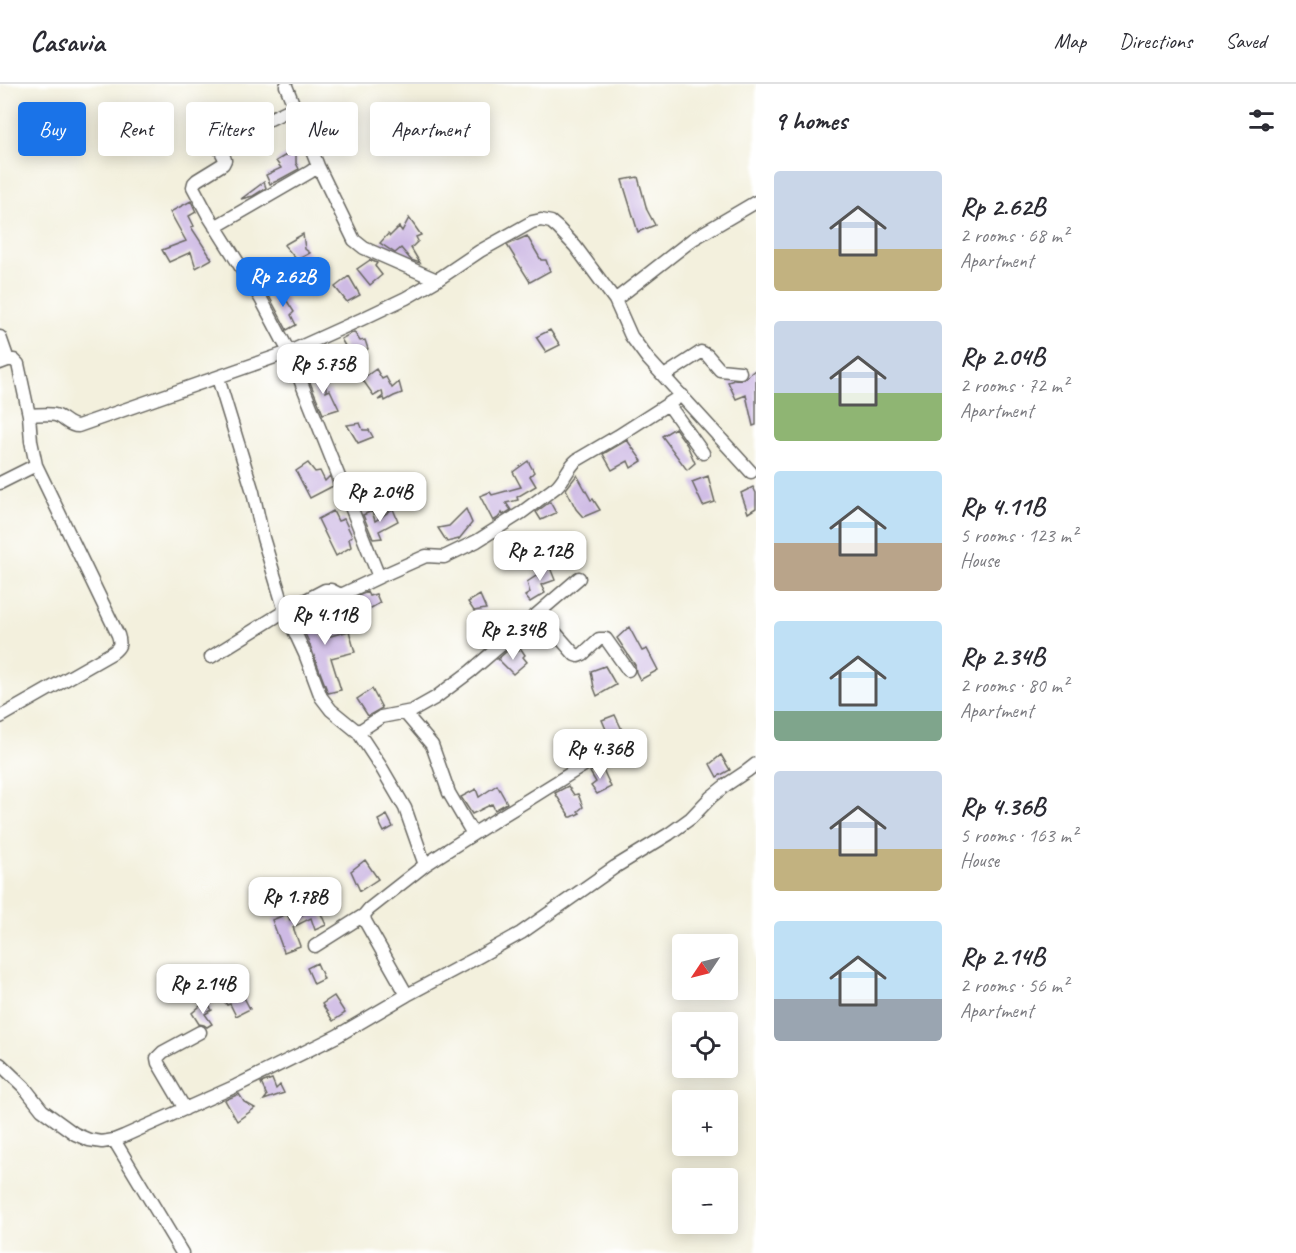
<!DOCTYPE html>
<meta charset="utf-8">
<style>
body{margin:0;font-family:Caveat,sans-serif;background:#f2f2f3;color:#2b2b33;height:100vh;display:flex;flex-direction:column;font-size:22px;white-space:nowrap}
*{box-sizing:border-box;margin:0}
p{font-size:20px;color:#7c7c81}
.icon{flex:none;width:33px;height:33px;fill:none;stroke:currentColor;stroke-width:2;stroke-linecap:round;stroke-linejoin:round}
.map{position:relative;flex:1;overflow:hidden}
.sheet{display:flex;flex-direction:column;background:#fff;width:540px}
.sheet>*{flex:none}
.banner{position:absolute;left:18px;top:18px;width:570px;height:54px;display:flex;gap:12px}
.needle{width:39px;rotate:235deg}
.fabs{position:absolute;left:672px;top:850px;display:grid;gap:12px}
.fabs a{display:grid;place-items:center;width:66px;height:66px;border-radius:6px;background:#fff;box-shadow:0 3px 15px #0003;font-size:30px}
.price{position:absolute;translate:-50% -51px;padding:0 14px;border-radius:12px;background:#fff;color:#222;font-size:20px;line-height:39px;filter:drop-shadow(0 2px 3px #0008)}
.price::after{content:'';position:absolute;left:50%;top:36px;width:18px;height:14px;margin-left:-9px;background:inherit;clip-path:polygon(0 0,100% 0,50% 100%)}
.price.on{background:#1a73e8;color:#fff}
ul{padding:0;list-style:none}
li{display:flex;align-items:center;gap:18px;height:150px;padding:0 18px}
li span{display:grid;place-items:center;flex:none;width:168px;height:120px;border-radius:6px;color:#555}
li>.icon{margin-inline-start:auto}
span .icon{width:72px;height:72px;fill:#fffc;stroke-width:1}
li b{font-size:26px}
h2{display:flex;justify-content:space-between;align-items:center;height:72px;padding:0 18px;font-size:26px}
.pill{padding:0 21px;border-radius:6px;background:#fff;box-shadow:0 3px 15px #0003;font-size:21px;line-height:54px}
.pill.on{background:#1a73e8;color:#fff}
header{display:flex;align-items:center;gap:36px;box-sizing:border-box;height:84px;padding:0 30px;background:#fff;border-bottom:2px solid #e1e1e2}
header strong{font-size:28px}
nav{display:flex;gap:33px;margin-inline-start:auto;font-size:21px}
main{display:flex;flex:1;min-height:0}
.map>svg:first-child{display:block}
.building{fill:#cebae4}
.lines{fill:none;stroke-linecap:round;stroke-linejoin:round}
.minor-casing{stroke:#676660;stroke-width:15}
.minor{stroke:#fff;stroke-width:12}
</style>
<header>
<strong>Casavia</strong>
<nav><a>Map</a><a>Directions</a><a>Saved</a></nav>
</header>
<main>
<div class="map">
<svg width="756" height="1169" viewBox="0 0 756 1169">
<rect width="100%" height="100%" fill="#fff"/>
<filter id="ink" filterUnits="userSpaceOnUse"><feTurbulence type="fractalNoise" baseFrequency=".0167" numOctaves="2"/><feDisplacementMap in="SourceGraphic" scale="12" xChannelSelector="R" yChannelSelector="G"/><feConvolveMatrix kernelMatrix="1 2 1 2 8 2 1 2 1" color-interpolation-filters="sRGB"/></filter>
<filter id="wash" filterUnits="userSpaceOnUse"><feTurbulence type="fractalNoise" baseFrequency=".008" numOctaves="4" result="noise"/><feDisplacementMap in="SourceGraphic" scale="24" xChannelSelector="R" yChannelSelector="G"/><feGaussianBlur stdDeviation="1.35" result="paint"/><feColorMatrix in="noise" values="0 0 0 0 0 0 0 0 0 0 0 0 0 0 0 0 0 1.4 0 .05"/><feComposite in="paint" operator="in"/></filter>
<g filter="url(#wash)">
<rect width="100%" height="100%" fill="#f3f0dd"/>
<g id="blocks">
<!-- building -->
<path class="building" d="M296,65V79L299,85L277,97L270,100L266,91L281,84L276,77Z
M638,93L647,126L655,141L638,148L622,96Z
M264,98L266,104L253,112L241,115Z
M191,117L196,128L189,132L194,142L191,143L212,175L196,184L191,168L169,178L162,166L186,157L170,128Z
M409,134L421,151L416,153L418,157L411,164L420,179L411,176L401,164L395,169L380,159L388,150L390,152L399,143L402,147Z
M303,150L305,165L310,169L297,176L284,161Z
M527,152L541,176H546L550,187L530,198L507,161Z
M370,176L377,179L375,182L382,191L370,201L357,185Z
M349,192L360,211L347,218L335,203Z
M278,203L294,228L291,231L296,241L287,246L269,212Z
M550,246L560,261L546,268L536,253Z
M354,248L360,257L365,256L368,265L352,274L341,255Z
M376,285L382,295L386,293L392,304L399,298L402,309L394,312L385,317L384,314L378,316L383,312L382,307L374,312L362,295Z
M756,285V341L753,342L746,311L736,315L728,298L734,296L744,295Z
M314,288L318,298H326V308L330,306L339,325L323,330L307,291Z
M360,339L363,346H369L373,353L358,359L347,341Z
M675,344L687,361L695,379L687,386L662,352Z
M627,356L642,377L631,384L628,377L612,386L603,370Z
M528,377L534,388L530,392L536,402L517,413L518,416L506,419L511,426L503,431L502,429L498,434L493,437L480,412L490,408L492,411L521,403L513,388Z
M308,379L315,388L320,387L325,397L330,392L333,402L310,414L296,387Z
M577,391L591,416L593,415L600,426L583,433L576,425L566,405Z
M708,392L715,418L703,422L692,398Z
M753,403L756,409V424L748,429L741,409Z
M550,418L556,429L541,436L536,428Z
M393,425L398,437L379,447L382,454L373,455L363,431L372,427L375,437Z
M466,425L472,439L459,455L447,458L438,444L449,442Z
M333,427L338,437L344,435L352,452L349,455L351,463L336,472L318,435Z
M547,476L555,496L541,501L545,509L530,518L525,512L530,509L527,498L539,490L537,487Z
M367,508L369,512L376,510L380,519L364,528L354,514Z
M480,511L486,525L474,527L468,518Z
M315,520L322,540L319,541L323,554L349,547L355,568L331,574L341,606L328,609L308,556L296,531Z
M629,543L642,567L647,565L658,586L640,596L636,588L635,581L617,554Z
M521,565L525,571L523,573L527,578L513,590L498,575L507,567L510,569L513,566L515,569Z
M605,582L616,601L597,612L594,604L591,587Z
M372,605L382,624L368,632L357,615Z
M615,631L625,652L611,657L602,636Z
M721,671L730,686L717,693L710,680Z
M601,681L611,703L597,710L591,702L596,698L590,688Z
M497,701L507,719L495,726L492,720L472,730L461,713L476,705L479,713Z
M568,702L574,711L578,710L583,723L578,727L580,729L572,733H570L555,709Z
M387,731L393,743L384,748L378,736Z
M365,776L378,795L360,807L351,787Z
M318,823L326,841L315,846L311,834L293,843L300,862L284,868L272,836L287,830L290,836Z
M317,879L324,895L314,900L307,884Z
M240,906L250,925L236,932L230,920L227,921L221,913Z
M334,912L345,929L333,937L322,920Z
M206,917L212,926L205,930L212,940L207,943L204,941L199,940L192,929Z
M272,995L276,1005L280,1001L284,1009L264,1016L267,1012L261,999Z
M239,1010L244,1018L255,1024L237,1037L225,1016Z"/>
</g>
</g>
<g filter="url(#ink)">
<use href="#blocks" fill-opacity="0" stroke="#676660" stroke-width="1.5"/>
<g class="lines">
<!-- minor casing -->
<g class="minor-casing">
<path id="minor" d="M318,82L354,156L364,164L437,196
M215,143L310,88L318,82L286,2
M615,216L631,252L648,275L751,388
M0,253L8,276
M0,279L8,276H14L18,280L29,331C37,331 47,329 55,331C64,333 68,342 78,342L289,268L362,235L406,214L437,196L480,167L532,138L541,136L551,138L558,144L575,162L615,216L693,155L756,118
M664,292L701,268L707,271L720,286L740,288
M668,320L703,369
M0,399L36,381
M379,493L426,472L444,473L477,457L521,429L556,403C565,395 568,383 577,376L618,352L682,311
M528,537L553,546L575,571L578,572L583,570L599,555H606L628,586
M211,573L285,527L325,506H331L341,511L379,493L289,268L261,215L208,131L193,103L194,99L197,96L223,80L225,76L224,73L211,48L215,42L252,29L270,35L295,23
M405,629L432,661L449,709L473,750
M0,633L112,569C120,563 121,560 118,551L36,381L31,357L29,331
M358,648L381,633L412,627L435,614L471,587L579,494
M425,781C485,741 547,705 608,666
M315,862L364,831
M407,911L480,872L521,849L615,783L669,750L691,734L711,713L726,701L747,687L756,680
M0,980L24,1003L42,1026L75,1050L89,1056L102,1058L114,1056L124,1052L236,1002L337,952L407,911L365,837L364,831L369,825L425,781L405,724L381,683L358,648L331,626L321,613L305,570L285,527L263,454L253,408L218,294
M185,1025L158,979L157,974L163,968L200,948
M114,1056L182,1169"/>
</g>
<!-- minor -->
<use href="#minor" class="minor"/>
</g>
</g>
</svg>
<div class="fabs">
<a><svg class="needle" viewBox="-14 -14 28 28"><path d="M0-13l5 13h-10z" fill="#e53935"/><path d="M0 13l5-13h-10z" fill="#7c7c81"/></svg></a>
<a><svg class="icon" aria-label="locate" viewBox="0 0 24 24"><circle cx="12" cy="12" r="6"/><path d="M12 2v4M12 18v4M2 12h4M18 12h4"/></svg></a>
<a>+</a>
<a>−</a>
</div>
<b class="price on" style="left:283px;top:224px">Rp 2.62B</b>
<b class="price" style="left:323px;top:311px">Rp 5.75B</b>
<b class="price" style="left:380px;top:439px">Rp 2.04B</b>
<b class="price" style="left:540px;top:498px">Rp 2.12B</b>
<b class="price" style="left:325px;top:562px">Rp 4.11B</b>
<b class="price" style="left:513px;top:577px">Rp 2.34B</b>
<b class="price" style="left:600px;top:696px">Rp 4.36B</b>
<b class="price" style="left:295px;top:844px">Rp 1.78B</b>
<b class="price" style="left:203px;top:931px">Rp 2.14B</b>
<div class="banner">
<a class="pill on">Buy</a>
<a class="pill">Rent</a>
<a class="pill">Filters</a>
<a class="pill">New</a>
<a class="pill">Apartment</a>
</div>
</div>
<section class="sheet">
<h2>9 homes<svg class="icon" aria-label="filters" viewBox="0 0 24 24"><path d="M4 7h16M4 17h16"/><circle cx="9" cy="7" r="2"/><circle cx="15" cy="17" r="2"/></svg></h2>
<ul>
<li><span style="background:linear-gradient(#c9d6e8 65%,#c2b280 0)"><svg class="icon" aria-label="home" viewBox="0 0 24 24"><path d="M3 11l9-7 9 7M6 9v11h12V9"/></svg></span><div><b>Rp 2.62B</b><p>2 rooms · 68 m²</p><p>Apartment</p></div></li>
<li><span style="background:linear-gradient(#c9d6e8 60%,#8fb573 0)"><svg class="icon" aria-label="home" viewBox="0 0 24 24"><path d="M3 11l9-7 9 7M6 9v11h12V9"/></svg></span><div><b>Rp 2.04B</b><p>2 rooms · 72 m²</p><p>Apartment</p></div></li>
<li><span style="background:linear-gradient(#bfe0f5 60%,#b9a48a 0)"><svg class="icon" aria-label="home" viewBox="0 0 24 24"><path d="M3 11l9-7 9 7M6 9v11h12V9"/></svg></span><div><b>Rp 4.11B</b><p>5 rooms · 123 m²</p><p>House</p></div></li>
<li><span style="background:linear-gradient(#bfe0f5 75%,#7fa58c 0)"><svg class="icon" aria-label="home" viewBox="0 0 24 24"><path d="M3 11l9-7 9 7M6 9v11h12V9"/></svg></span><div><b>Rp 2.34B</b><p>2 rooms · 80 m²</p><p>Apartment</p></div></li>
<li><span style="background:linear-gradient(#c9d6e8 65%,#c2b280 0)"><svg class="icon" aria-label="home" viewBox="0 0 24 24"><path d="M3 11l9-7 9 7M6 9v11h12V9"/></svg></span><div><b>Rp 4.36B</b><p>5 rooms · 163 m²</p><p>House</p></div></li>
<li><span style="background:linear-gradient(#bfe0f5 65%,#9aa5b1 0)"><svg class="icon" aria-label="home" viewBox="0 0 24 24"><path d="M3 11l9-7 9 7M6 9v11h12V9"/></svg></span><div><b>Rp 2.14B</b><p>2 rooms · 56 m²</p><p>Apartment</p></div></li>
</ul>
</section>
</main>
